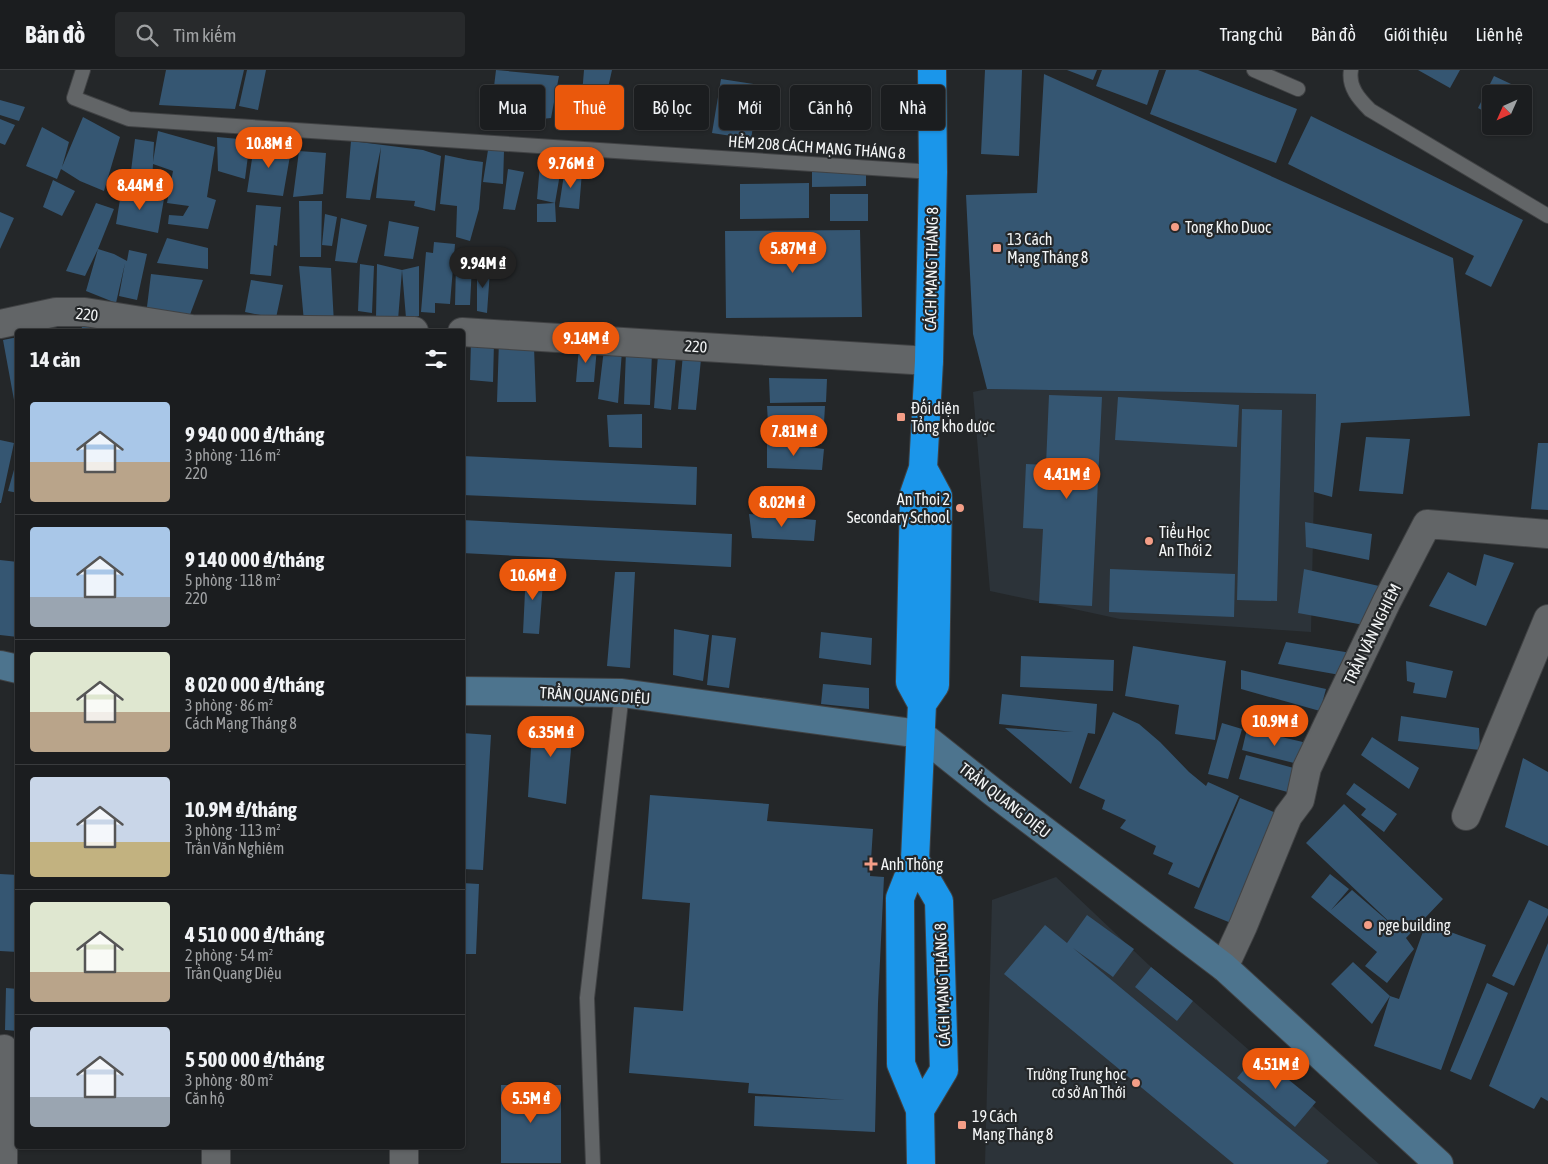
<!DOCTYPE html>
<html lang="vi">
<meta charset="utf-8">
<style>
body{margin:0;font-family:"Asap Condensed",sans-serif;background:#282a2c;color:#f1f3f6;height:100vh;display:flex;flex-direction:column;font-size:19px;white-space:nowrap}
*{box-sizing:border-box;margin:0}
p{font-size:16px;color:#a0a2a4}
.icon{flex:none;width:28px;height:28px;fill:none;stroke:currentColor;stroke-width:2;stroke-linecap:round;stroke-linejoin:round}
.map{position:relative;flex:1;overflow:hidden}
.side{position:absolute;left:15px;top:259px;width:450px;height:820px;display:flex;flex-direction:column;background:#1b1d1f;border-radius:5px;box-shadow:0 1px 4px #0004,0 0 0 1px #393b3d}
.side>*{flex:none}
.hud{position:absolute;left:480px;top:15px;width:475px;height:45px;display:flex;gap:10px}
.needle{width:32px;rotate:225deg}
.tools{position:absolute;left:1482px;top:15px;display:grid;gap:10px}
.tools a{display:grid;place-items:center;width:50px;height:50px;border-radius:5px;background:#1b1d1f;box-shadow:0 1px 4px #0004,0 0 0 1px #393b3d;font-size:25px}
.price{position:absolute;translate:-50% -42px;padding:0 11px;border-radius:18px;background:#ea580c;color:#fff;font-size:16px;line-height:32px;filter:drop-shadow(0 1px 2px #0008)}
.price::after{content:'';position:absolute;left:50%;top:30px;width:15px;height:11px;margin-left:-8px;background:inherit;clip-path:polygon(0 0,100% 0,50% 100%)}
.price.current{background:#222;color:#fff}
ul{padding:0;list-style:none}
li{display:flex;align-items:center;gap:15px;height:125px;padding:0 15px}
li+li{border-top:1px solid #393b3d}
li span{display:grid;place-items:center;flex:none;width:140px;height:100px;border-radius:5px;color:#555}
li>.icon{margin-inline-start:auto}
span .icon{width:60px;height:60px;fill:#fffc;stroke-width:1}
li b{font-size:21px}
h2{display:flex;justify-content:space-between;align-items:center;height:60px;padding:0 15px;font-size:21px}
.chip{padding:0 18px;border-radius:5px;background:#1b1d1f;box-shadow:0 1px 4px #0004,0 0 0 1px #393b3d;font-size:18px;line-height:45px}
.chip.current{background:#ea580c;color:#fff}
header{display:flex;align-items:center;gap:30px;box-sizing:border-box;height:70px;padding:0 25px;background:#1b1d1f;border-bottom:1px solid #393b3d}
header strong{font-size:24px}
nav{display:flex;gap:28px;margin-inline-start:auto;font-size:18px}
.search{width:350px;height:45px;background:#282a2c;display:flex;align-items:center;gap:12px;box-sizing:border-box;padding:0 18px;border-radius:5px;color:#a0a2a4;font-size:19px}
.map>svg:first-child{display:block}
.built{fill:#2c3339}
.building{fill:#355672}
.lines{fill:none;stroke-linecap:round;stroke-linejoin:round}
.lane-casing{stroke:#404244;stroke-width:16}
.street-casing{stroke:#404244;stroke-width:30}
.secondary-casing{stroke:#404244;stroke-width:30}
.highway-casing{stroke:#404244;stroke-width:30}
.lane{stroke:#626567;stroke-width:14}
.street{stroke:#626567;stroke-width:28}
.secondary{stroke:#4d748e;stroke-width:28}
.highway{stroke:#1b96ea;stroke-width:28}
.poi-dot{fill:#f49e87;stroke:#242729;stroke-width:2}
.labels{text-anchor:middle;stroke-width:4.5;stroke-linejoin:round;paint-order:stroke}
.street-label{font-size:16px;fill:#f3f5f6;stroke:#242729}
.poi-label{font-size:16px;fill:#f3f5f6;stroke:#242729;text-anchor:start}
</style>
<header>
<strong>Bản đồ</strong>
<div class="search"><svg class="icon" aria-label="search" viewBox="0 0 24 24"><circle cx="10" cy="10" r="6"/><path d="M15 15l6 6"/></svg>Tìm kiếm</div>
<nav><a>Trang chủ</a><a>Bản đồ</a><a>Giới thiệu</a><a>Liên hệ</a></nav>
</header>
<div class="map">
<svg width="1548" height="1094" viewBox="0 0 1548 1094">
<rect width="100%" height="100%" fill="#242729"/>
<!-- built -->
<path class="built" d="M987,319L1316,324L1311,562L1120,549L990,521L973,322Z
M1056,807L1151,897L1193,931L1379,1094H985L992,830Z"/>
<!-- building -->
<path class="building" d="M166,0H244L235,39L159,35Z
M247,0H266L258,40L239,36Z
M496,0L559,6L551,48L522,51L503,48L508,26L493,25Z
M584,0H612L600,54L580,49Z
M985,0H1022L1019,86L981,84Z
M1067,0H1097L1093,10Z
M1102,0H1159L1147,35L1096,16Z
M1166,0H1198L1297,39L1276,93L1150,44Z
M1418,0H1460L1450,18Z
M1044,4L1453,188L1470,346L1341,353L1332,427L1314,422L1316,324L987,319L973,264L966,125L1037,123Z
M1494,6L1526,21L1525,24H1491V45L1478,38Z
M721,9L760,15L751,69L712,63Z
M0,30L25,37L19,51L0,45Z
M1311,46L1523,150L1491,217L1465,204L1474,186L1288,94Z
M83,47L120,67L104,121L80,111L61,99L57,109L26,96L42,57L69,72L62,97Z
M0,49L15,55L5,75L0,73Z
M158,61L215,77L207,127L216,130L208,159L168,154L169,145L183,146L189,136L167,133L173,101L153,94L152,113L130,109L135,69L154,72L153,92Z
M217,67L250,70L245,109L218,101Z
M255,69L291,80L283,126L247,122Z
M351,71L423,80L441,86L435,141L414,136L415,131L376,128L381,77L370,130L346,128Z
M488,80L504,81L503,114L483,112Z
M299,81L326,83L323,124L293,127Z
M445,85L468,90L483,92L479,139L470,171L456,167L457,136L440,134Z
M540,94L561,98L555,133L537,129Z
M565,98L582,102L579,139L559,137Z
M866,98V116L812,117V99Z
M508,99L524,102L515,140L503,139Z
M53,110L75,121L62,146L43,137Z
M809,113V148L740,149V114Z
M122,117L164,129L158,163L116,154Z
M830,124H868V151H830Z
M299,131H322L321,187H300Z
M96,133L114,139L98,179L85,206L66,201Z
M555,133L556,152H537V134Z
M256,135L281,137L277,176L274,175L271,206L250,204Z
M0,142L14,148L0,179Z
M325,144L337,147L332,176L322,175Z
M341,148L367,155L357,193L335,191Z
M389,151L419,157L413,189L384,186Z
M860,160L862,247L726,248L725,161Z
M167,168L208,178V199L157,193Z
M434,172L455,174L450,234L435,233V243L421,242L426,182L433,183Z
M98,179L114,184L127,191L129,180L147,184L137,230L119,226L125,193L116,233L86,221Z
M360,194L374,196L372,243L358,241Z
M377,194L402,200L419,196V246L406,248L402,200L398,250L376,247Z
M456,194L472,195L470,235H455Z
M299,196L331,198L334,254L304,252Z
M477,196L490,200L487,243L477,241Z
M151,204L203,210L188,250L146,245Z
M251,210L283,215L276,248L245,242Z
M101,250L105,261H83L80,252Z
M18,267V329L14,330L3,270Z
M471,270L494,272L493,312L470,310Z
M499,270L534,277L536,332H497Z
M579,277H597L594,312H576Z
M604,279L622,281L618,333L598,329Z
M626,281L652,282L650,335L624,334Z
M683,284L701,289L696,340L678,339Z
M658,285L676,286L671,340L654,338Z
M769,308L827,309L826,332L770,333Z
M1049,325L1102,327L1092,536L1039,533L1043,459L1023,458L1026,394L1046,395Z
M1118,327L1239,335L1237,377L1115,370Z
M767,336H825L824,353H768Z
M1242,339L1282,340L1277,531L1237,530Z
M642,344V378L609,377L607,345Z
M779,353L822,356V374L780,372Z
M1366,367L1410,369L1403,424L1359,421Z
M0,370L14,373L1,433H0Z
M767,372L824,379L822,400L767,398Z
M1538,373H1548V440L1531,439Z
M462,386L697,397L696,435L462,425Z
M17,389H18V423L8,421Z
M749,444L816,450L814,471L752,468Z
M462,450L732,464L731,497L462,483Z
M1305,452L1372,464L1369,490L1306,477Z
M1484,484L1514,493L1486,556L1429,536L1448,502L1476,516Z
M0,490L18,492V567L0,565Z
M1110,499L1235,504L1234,547L1109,542Z
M1304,499L1379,516L1364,555L1298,543Z
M544,500L539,564L523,563L526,501Z
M615,502H635L630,598L607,596Z
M674,559L709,565L703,611L673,605Z
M821,562L872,568L871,595L819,588Z
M712,565L736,568L729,618L707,615Z
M1286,572L1351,583L1340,605L1278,594Z
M1133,576L1226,591L1215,670L1175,664L1179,635L1125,626Z
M1021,586L1114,590L1113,621L1020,617Z
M1406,591L1453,601L1446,628L1413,623L1415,613L1407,611Z
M1241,600L1326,619L1320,641L1241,619Z
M823,614L869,618V639L821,634Z
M1002,624L1097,634L1095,664L1088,663L1071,714L1005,658L1073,662L999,654Z
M1113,642L1139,654L1160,672L1189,702L1206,716L1208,712L1239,726L1199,818L1168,804L1173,793L1153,784L1156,776L1120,758L1126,750L1102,739L1105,730L1079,718Z
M533,646L574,647L566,734L528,727Z
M1401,646L1479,658L1480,680L1398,671Z
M1222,653L1242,659L1228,709L1208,704Z
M1247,659L1307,673L1302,695L1242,680Z
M462,663L491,665L483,800L462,799Z
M1372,667L1419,698L1409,719L1361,685Z
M1246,685L1301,700L1295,724L1239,709Z
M1523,688L1548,702V776L1505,757Z
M1354,713L1397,744L1384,762L1361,745L1366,739L1346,724Z
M650,725L769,734L767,751L873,759L870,806L884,807L878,933L875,1062L754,1056L755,1026L845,1030L748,1023L749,1013L629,1003L634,937L683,941L690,833L642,829Z
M1240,728L1281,745L1236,855L1194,838Z
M1344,734L1443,829L1406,868L1414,879L1387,913L1365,896L1377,882L1311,827L1330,804L1349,819L1331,840L1352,820L1397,859L1306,773Z
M0,804L18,805V882L0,881Z
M462,813L479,814L476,884H462Z
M1529,830L1548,839V845L1514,916L1492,906Z
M1087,845L1134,879L1113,907L1073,878L1329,1091L1326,1094H1234L1004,904L1045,855L1067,873Z
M1426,853L1486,875L1441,1000L1374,976L1390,926L1372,954L1331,914L1353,892L1390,926L1399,929Z
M1548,873V1031L1541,1027L1534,1039L1489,1016Z
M1151,897L1193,931L1177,951L1135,917Z
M1487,913L1508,923L1471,1010L1450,1001Z
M6,918L18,919V961L5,960Z
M1257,984L1316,1032L1295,1057L1237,1008Z
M501,1015H561V1093H501Z"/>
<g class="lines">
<!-- lane casing -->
<g class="lane-casing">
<path id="lane" d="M83,0L74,28L129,49L933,102
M1254,0L1298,19
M1351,0C1348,17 1359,29 1370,40L1548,146
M593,1094L587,928L622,623"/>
</g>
<!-- street casing -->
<g class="street-casing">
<path id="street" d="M0,254L56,242H85L192,259L414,261
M462,262L929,291
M1466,746L1548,549
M1224,897L1243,856L1288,746L1300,730L1307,698L1387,531L1427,454L1548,464
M216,1076V1094
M3,1094L4,979
M404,1094V1076"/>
</g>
<!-- secondary casing -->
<g class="secondary-casing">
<path id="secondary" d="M0,595L18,599
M462,621L622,623L920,664L993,722L1224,897L1439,1094"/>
</g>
<!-- highway casing -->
<g class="highway-casing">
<path id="highway" d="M922,634L935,615L938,426L923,398
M915,790L939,831L944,1000L920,1040
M921,1094L920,1040L901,994L900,828L915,790L922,634L910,612L914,424L923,398L929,291L933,102L932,0"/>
</g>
<!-- lane -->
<use href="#lane" class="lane"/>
<!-- street -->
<use href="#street" class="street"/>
<!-- secondary -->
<use href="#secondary" class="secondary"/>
<!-- highway -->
<use href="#highway" class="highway"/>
</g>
<!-- markers -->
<g class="poi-dot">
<circle cx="1175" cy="157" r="5"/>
<rect x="992" y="173" width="10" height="10" rx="2.5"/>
<rect x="896" y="342" width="10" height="10" rx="2.5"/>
<circle cx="960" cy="438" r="5"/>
<circle cx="1149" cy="471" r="5"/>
<path d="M868.5 786.5h5v5h5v5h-5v5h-5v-5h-5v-5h5z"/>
<circle cx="1368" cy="855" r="5"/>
<circle cx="1136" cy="1013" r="5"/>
<rect x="957" y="1050" width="10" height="10" rx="2.5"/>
</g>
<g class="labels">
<!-- street labels -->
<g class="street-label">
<text transform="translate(817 77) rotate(4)" y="6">HẺM 208 CÁCH MẠNG THÁNG 8</text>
<text transform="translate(931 199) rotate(-89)" y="6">CÁCH MẠNG THÁNG 8</text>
<text transform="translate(87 244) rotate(6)" y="6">220</text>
<text transform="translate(696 276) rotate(4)" y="6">220</text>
<text transform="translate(1372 564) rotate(-64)" y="6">TRẦN VĂN NGHIÊM</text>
<text transform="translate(595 625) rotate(3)" y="6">TRẦN QUANG DIỆU</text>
<text transform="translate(1005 730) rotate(38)" y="6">TRẦN QUANG DIỆU</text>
<text transform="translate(942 915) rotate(-92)" y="6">CÁCH MẠNG THÁNG 8</text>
</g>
<!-- poi labels -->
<g class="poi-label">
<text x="1185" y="163">Tong Kho Duoc</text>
<text x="1007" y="175">13 Cách<tspan x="1007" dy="18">Mạng Tháng 8</tspan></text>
<text x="911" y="344">Đối diện<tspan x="911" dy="18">Tổng kho dược</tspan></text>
<text x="950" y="435" text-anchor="end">An Thoi 2<tspan x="950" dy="18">Secondary School</tspan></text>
<text x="1159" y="468">Tiểu Học<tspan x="1159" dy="18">An Thới 2</tspan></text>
<text x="881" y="800">Anh Thông</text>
<text x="1378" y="861">pge building</text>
<text x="1126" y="1010" text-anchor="end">Trường Trung học<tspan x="1126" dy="18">cơ sở An Thới</tspan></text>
<text x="972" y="1052">19 Cách<tspan x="972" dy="18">Mạng Tháng 8</tspan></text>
</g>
</g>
</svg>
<div class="tools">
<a><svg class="needle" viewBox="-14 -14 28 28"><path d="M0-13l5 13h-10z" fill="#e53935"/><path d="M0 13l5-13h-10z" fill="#a0a2a4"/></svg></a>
</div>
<b class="price" style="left:269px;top:99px">10.8M ₫</b>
<b class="price" style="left:571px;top:119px">9.76M ₫</b>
<b class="price" style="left:140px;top:141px">8.44M ₫</b>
<b class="price" style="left:793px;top:204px">5.87M ₫</b>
<b class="price current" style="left:483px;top:219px">9.94M ₫</b>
<b class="price" style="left:586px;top:294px">9.14M ₫</b>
<b class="price" style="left:794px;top:387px">7.81M ₫</b>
<b class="price" style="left:1067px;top:430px">4.41M ₫</b>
<b class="price" style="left:782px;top:458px">8.02M ₫</b>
<b class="price" style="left:533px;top:531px">10.6M ₫</b>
<b class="price" style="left:1275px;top:677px">10.9M ₫</b>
<b class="price" style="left:551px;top:688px">6.35M ₫</b>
<b class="price" style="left:1276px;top:1020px">4.51M ₫</b>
<b class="price" style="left:531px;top:1054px">5.5M ₫</b>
<div class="hud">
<a class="chip">Mua</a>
<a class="chip current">Thuê</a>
<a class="chip">Bộ lọc</a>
<a class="chip">Mới</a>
<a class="chip">Căn hộ</a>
<a class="chip">Nhà</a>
</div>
<section class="side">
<h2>14 căn<svg class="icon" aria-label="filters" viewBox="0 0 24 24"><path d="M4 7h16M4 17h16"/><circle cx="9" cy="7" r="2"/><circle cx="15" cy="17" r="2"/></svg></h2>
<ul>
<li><span style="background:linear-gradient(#a9c7e8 60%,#b9a48a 0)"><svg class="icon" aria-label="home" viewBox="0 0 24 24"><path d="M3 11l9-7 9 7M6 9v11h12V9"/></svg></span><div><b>9 940 000 ₫/tháng</b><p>3 phòng · 116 m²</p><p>220</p></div></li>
<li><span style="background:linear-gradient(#a9c7e8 70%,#9aa5b1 0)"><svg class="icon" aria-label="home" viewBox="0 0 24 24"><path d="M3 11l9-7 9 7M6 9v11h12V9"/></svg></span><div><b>9 140 000 ₫/tháng</b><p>5 phòng · 118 m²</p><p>220</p></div></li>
<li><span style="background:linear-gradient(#dfe7d0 60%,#b9a48a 0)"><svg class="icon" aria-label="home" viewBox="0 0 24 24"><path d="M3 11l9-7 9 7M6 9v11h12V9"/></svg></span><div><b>8 020 000 ₫/tháng</b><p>3 phòng · 86 m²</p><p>Cách Mạng Tháng 8</p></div></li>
<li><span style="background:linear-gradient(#c9d6e8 65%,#c2b280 0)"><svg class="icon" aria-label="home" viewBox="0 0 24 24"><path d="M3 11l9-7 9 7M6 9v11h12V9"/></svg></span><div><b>10.9M ₫/tháng</b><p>3 phòng · 113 m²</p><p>Trần Văn Nghiêm</p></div></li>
<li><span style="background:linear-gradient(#dfe7d0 70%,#b9a48a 0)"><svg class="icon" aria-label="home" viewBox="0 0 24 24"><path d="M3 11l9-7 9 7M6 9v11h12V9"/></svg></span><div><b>4 510 000 ₫/tháng</b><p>2 phòng · 54 m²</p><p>Trần Quang Diệu</p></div></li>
<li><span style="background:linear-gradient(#c9d6e8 70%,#9aa5b1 0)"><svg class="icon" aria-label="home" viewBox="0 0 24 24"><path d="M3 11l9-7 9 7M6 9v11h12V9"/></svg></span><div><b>5 500 000 ₫/tháng</b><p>3 phòng · 80 m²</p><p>Căn hộ</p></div></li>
</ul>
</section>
</div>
